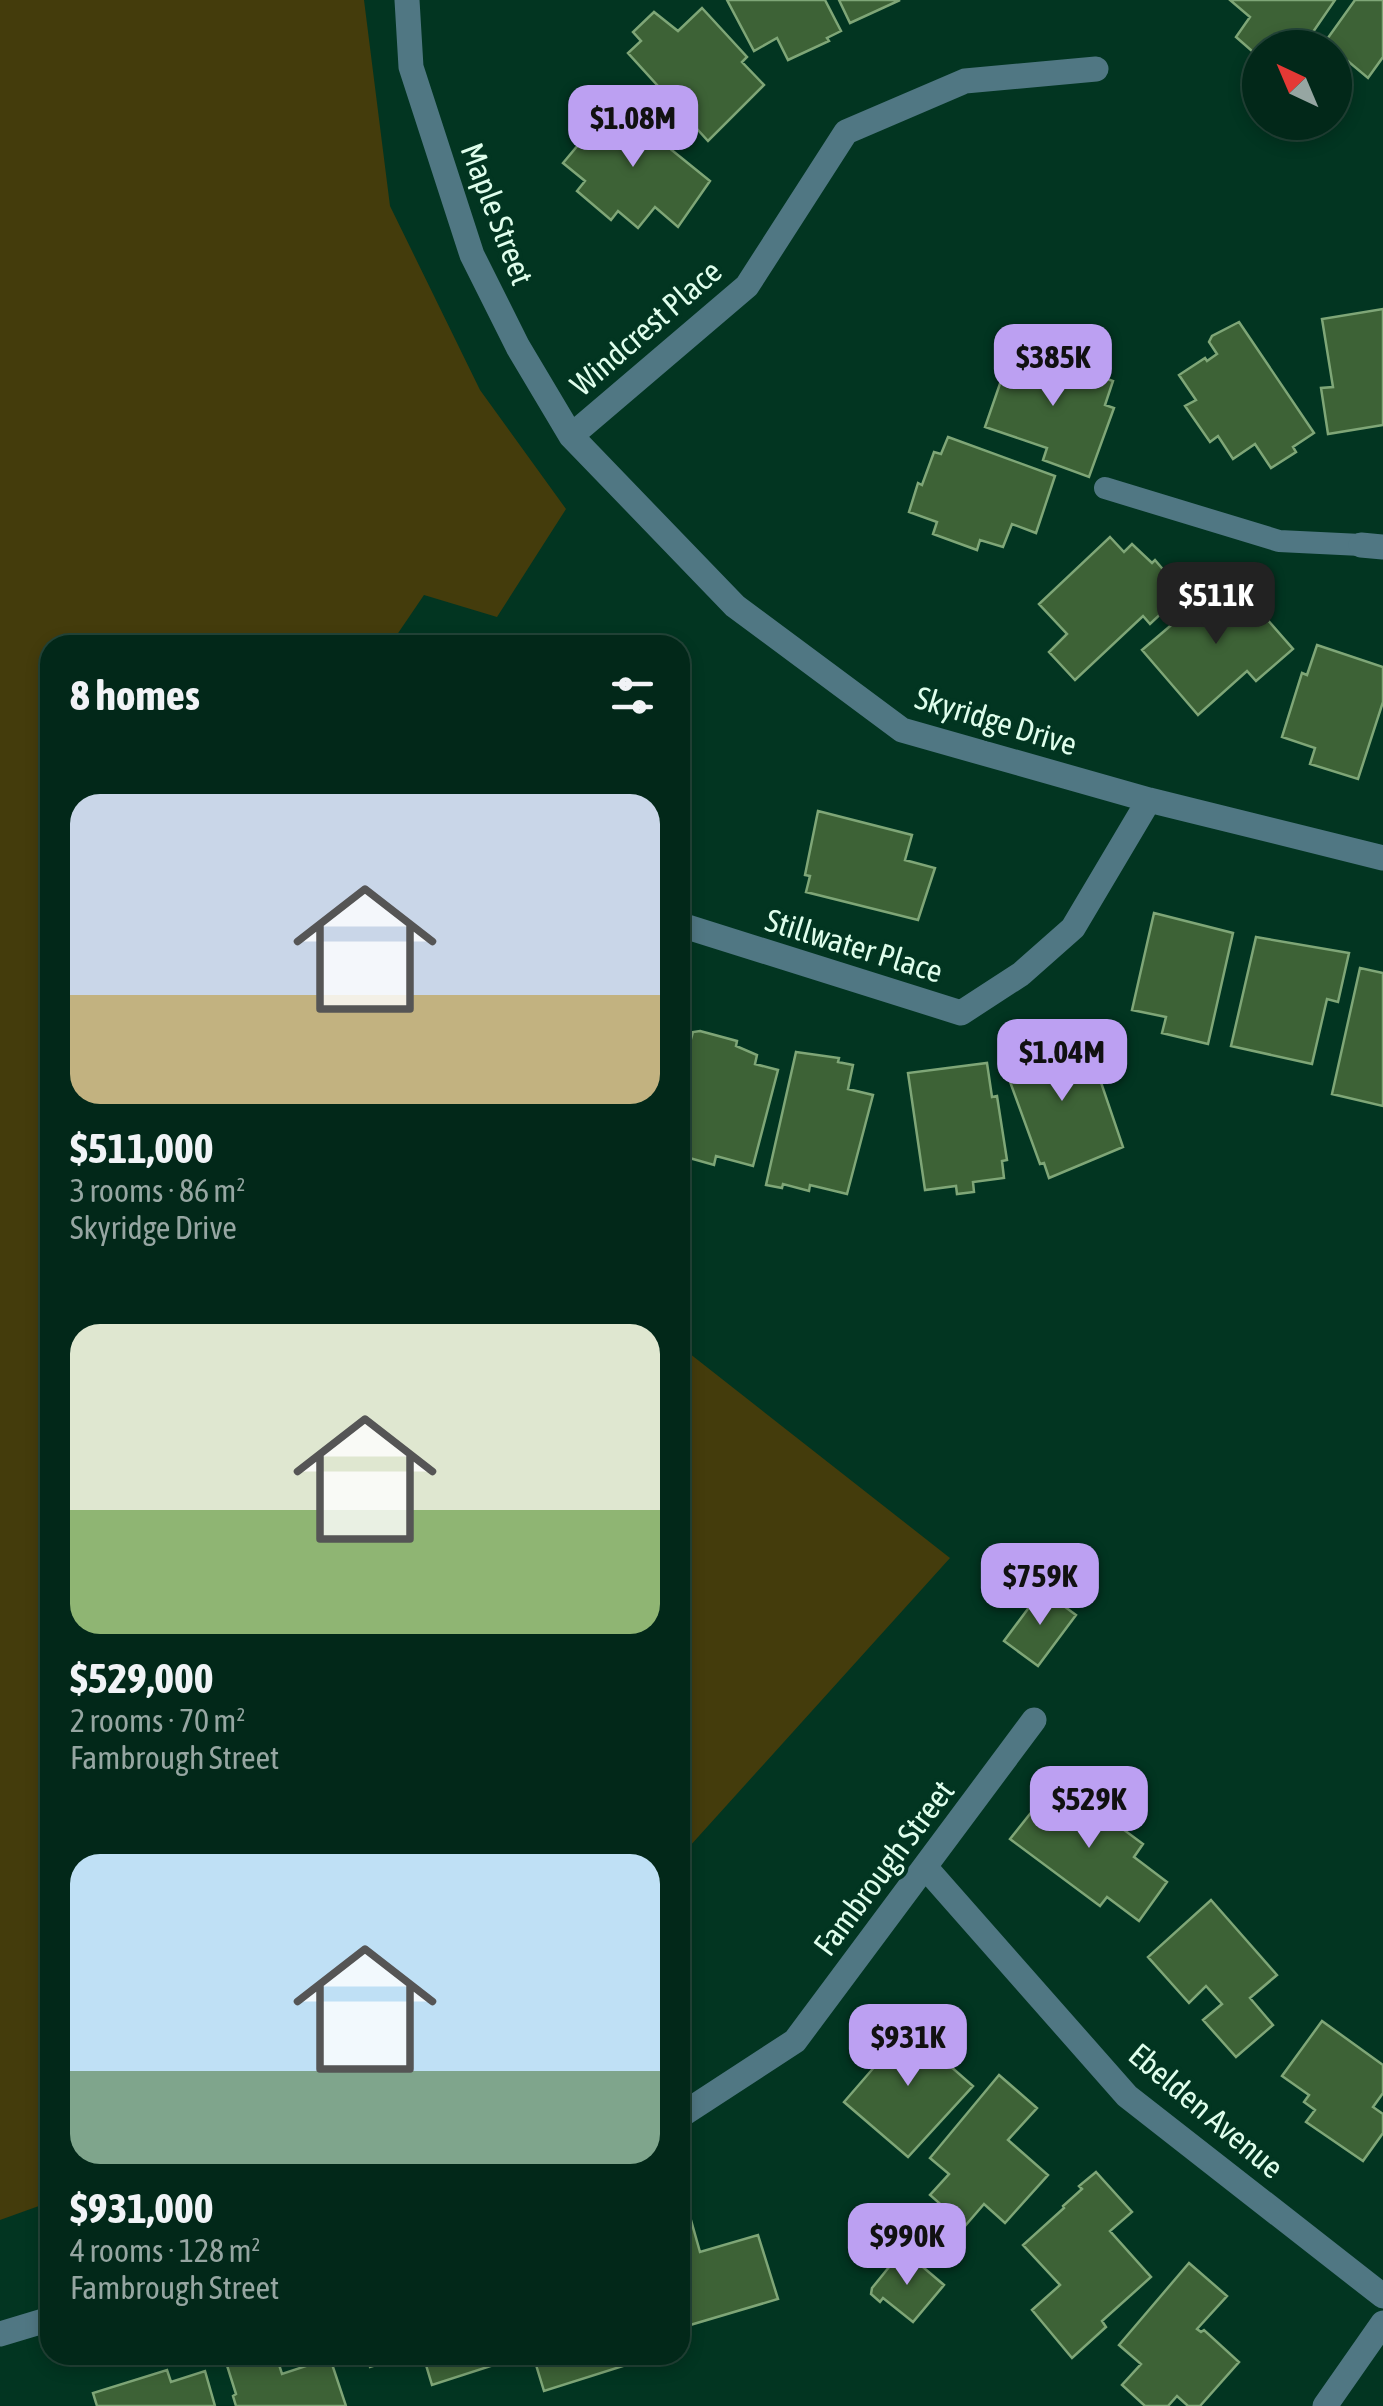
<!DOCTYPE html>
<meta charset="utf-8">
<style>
body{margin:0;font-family:"Asap Condensed",sans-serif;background:#0c3022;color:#f1f3f6;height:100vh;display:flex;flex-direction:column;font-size:38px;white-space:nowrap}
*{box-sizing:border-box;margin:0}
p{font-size:32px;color:#96a6a2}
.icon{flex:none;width:55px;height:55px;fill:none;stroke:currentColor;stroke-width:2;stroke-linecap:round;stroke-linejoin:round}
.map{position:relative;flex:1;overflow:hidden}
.drawer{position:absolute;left:40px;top:635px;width:650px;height:1730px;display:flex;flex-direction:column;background:#022819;border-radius:30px;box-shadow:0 5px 15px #0003,0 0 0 2px #234438}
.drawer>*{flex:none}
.needle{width:65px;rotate:316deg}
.controls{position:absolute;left:1242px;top:30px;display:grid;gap:20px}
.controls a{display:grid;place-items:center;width:110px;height:110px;border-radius:50%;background:#022819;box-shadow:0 5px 15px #0003,0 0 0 2px #234438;font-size:50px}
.price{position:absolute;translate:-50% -85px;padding:0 22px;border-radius:20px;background:#bca0f2;color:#111;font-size:32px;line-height:65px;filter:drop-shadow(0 2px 5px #0008)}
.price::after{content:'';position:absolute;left:50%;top:60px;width:30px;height:22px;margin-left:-15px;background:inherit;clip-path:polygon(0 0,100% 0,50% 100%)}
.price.active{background:#222;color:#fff}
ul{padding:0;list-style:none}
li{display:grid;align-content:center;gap:20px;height:530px;padding:0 30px}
li span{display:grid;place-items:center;height:310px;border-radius:30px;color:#555}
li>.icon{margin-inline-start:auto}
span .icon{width:180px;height:180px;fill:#fffc;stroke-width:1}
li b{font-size:42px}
h2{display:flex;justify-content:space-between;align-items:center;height:120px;padding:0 30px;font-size:42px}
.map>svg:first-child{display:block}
.green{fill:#443c0c}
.building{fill:#3d6236;stroke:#7fa677;stroke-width:2.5}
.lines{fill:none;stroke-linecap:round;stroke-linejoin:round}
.lane{stroke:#507783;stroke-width:22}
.street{stroke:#507783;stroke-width:25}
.labels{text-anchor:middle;stroke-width:8;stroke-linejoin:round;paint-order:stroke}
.street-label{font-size:32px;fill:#dffeec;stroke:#023521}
</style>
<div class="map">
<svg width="1383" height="2406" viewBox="0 0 1383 2406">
<rect width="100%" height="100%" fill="#023521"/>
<!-- green -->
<path class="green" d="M0,0H364L390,206L480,390L566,509L497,617L424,595L390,645H50V2202L0,2220Z
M680,1346L950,1558L680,1857Z"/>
<!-- building -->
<path class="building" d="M727,0H825L841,31L827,38L829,41L788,60L777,38L754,51Z
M839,0H900L850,23Z
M1230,0H1335L1302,48H1260V58L1236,37L1250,17Z
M1355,0H1383V57L1368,78L1325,42Z
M702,8L747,57L742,62L764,85L708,141L628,53L641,41L633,32L654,12L678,31Z
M605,96L710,181L678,227L655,207L638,228L618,211L611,220L577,191L585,181L563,163L589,132L584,127L605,103L602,101Z
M1383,309V425L1328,434L1321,388L1333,387L1322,319Z
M1239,322L1314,433L1293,447L1296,452L1271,468L1255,444L1233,459L1218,436L1210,442L1185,406L1196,400L1179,375L1205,358L1207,361L1217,354L1209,342L1212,336Z
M1013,346L1113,381L1105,405L1114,408L1089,477L1043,460L1047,448L985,427Z
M948,437L1055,476L1036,533L1012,524L1003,547L980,540L977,550L933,534L937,522L909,512L918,483L922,485L934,452L941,454Z
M1110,537L1124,552L1132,544L1152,563L1155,560L1183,593L1150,624L1143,616L1075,680L1049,652L1067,634L1039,604Z
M1222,582L1238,601L1245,594L1293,649L1256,681L1247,671L1198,715L1142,650Z
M1317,645L1383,667V702L1358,779L1310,764L1315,748L1282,737L1302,673L1307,675Z
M818,811L912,835L905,860L935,868L918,920L806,892L810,876L805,875Z
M1154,913L1233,933L1208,1044L1162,1033L1166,1017L1132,1010Z
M1256,937L1349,953L1338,1002L1327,999L1312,1064L1231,1046Z
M1360,968L1383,973V1106L1332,1094Z
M700,1031L737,1041L736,1046L757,1055L755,1064L778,1070L753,1166L716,1156L714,1165L686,1157L687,1150L680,1149V1113L689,1080L680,1078L693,1032Z
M1059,1036L1067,1058L1090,1050L1123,1147L1049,1178L1044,1163L1040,1164L1001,1057L1016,1051L1015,1046L1041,1037L1043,1041Z
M796,1052L839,1058L838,1062L853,1065L848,1089L873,1095L847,1194L810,1185L809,1191L783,1184L782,1188L766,1185Z
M987,1063L992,1097L997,1096L1007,1160L1002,1161L1004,1178L973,1182L974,1192L957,1194L956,1186L925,1190L908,1073Z
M1042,1590L1076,1615L1038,1666L1004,1641Z
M1057,1780L1143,1844L1134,1857L1167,1882L1139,1921L1107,1897L1100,1906L1010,1839Z
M1211,1900L1277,1975L1250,1998L1273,2025L1236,2057L1203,2020L1222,2004L1206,1986L1189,2003L1148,1957Z
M905,2018L930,2036L928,2038L946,2053L941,2058L973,2086L908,2157L844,2102L883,2057L876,2051Z
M1322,2021L1383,2065V2093L1373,2107L1383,2114V2133L1363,2161L1306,2122L1315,2110L1304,2102L1309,2095L1282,2076Z
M999,2075L1037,2108L1008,2140L1048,2175L1005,2223L984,2204L965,2226L930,2195L949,2174L930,2158Z
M1096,2172L1132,2212L1110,2231L1151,2277L1102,2321L1106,2327L1072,2358L1032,2310L1060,2285L1023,2245L1064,2208L1063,2206L1082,2189L1079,2186Z
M689,2213L700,2252L758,2235L778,2299L680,2328V2216Z
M898,2256L912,2268L917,2262L944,2285L913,2322L883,2298L880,2302L871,2294L872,2288Z
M1189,2263L1227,2296L1197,2329L1201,2332L1204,2330L1239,2362L1200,2406H1188L1177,2396L1168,2406H1145L1122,2385L1141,2364L1119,2345Z
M228,2355H276L282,2374L330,2358L346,2406H236L233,2396L236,2394L224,2356Z
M366,2355H408L370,2367Z
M423,2355H491L494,2365L432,2385Z
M533,2355H637L639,2361L544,2391Z
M167,2370L171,2382L205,2371L215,2406H97L93,2393Z"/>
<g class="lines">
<!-- lane -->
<path class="lane" d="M1105,488L1279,541L1361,545"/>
<!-- street -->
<path class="street" d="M407,0L411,67L472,255L518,347L571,436L735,606L902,730L1149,800L1383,858
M571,436L747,286L846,132L965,81L1096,69
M1361,545L1383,547
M681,925L961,1013L1021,974L1073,928L1149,800
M926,1868L1127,2096L1383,2296
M680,2116L795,2041L1034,1720
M0,2334L50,2319
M1325,2406L1383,2323"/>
</g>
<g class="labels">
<!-- street labels -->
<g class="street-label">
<text transform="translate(497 214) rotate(69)" y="11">Maple Street</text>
<text transform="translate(646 328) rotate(-41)" y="11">Windcrest Place</text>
<text transform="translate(996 721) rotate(17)" y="11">Skyridge Drive</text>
<text transform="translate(854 946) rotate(17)" y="11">Stillwater Place</text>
<text transform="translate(884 1868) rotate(-53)" y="11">Fambrough Street</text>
<text transform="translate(1206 2111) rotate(40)" y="11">Ebelden Avenue</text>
</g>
</g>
</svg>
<div class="controls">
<a><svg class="needle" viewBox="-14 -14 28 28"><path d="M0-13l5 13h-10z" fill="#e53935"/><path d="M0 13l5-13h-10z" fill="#96a6a2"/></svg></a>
</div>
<b class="price" style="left:633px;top:170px">$1.08M</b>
<b class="price" style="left:1053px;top:409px">$385K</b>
<b class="price active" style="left:1216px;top:647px">$511K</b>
<b class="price" style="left:1062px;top:1104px">$1.04M</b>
<b class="price" style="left:1040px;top:1628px">$759K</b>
<b class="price" style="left:1089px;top:1851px">$529K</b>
<b class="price" style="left:908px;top:2089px">$931K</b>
<b class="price" style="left:907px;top:2288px">$990K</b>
<section class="drawer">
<h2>8 homes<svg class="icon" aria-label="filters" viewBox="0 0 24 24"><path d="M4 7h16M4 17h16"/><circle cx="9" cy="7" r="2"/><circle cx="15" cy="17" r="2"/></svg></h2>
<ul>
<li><span style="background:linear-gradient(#c9d6e8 65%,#c2b280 0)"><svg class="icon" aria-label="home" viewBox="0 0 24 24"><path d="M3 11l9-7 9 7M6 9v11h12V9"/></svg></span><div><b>$511,000</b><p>3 rooms · 86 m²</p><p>Skyridge Drive</p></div></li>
<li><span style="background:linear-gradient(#dfe7d0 60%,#8fb573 0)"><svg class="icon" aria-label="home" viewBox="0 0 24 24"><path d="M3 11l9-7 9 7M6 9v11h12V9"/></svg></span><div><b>$529,000</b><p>2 rooms · 70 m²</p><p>Fambrough Street</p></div></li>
<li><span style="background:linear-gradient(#bfe0f5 70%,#7fa58c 0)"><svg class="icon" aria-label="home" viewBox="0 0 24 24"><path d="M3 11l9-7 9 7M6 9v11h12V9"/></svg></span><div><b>$931,000</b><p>4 rooms · 128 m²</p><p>Fambrough Street</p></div></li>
</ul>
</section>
</div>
